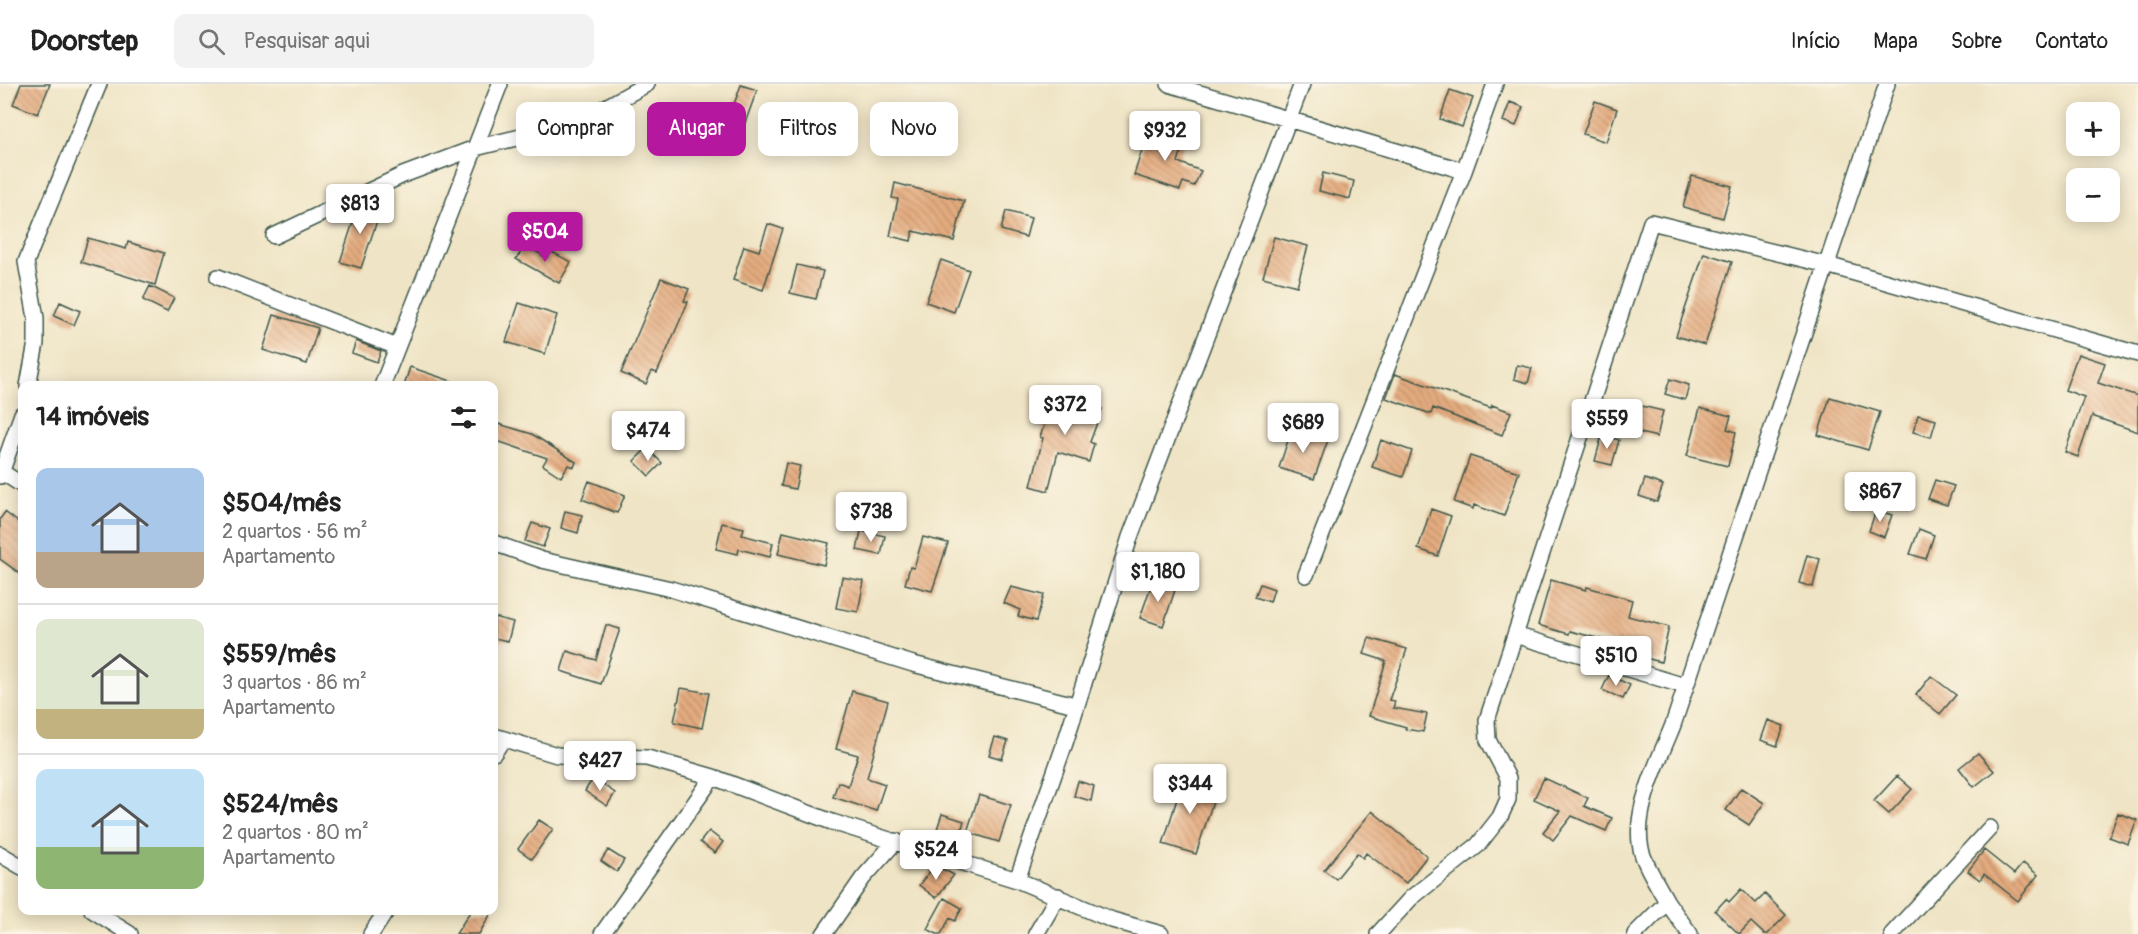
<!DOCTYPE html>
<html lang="pt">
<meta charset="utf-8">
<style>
body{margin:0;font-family:Pangolin,sans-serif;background:#f2f2f2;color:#222;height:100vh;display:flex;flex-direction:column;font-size:22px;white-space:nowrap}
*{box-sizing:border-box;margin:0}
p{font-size:20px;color:#767676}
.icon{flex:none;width:33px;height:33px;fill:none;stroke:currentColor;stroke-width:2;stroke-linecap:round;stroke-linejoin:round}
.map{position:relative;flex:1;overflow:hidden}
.side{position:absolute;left:18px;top:297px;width:480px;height:534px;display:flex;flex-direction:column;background:#fff;border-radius:12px;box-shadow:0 3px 15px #0003}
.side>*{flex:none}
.banner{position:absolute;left:516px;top:18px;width:570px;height:54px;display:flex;gap:12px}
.fabs{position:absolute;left:2066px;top:18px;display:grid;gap:12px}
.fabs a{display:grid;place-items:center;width:54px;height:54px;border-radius:12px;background:#fff;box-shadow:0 3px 15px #0003;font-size:30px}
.price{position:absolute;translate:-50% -51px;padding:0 14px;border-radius:6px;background:#fff;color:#222;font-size:20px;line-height:39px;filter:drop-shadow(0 2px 3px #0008)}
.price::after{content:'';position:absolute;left:50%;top:36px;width:18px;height:14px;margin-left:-9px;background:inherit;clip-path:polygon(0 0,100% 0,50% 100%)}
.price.on{background:#b5179e;color:#fff}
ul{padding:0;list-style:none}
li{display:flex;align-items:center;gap:18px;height:150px;padding:0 18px}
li+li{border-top:2px solid #e0e0e0}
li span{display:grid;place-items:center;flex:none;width:168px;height:120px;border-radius:12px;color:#555}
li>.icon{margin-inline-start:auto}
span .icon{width:72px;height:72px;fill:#fffc;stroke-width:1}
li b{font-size:26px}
h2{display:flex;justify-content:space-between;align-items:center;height:72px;padding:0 18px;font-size:26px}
.chip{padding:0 21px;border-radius:12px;background:#fff;box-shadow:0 3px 15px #0003;font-size:21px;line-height:54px}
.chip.on{background:#b5179e;color:#fff}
header{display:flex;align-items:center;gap:36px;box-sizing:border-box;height:84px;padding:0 30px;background:#fff;border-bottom:2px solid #e0e0e0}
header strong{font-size:28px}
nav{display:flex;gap:33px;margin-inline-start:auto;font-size:21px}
.search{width:420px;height:54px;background:#f2f2f2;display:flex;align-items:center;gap:15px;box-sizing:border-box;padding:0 21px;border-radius:12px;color:#767676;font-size:22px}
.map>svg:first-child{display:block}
.building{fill:url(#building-back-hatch)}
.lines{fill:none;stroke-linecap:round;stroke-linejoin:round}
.minor-casing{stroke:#3e564a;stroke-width:18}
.minor{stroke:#fff;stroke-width:15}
</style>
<header>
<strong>Doorstep</strong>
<div class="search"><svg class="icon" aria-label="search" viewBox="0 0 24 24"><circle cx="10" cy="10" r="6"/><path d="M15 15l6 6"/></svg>Pesquisar aqui</div>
<nav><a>Início</a><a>Mapa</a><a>Sobre</a><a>Contato</a></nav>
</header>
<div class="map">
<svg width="2138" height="850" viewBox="0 0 2138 850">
<defs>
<pattern id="building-back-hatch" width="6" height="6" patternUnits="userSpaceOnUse" patternTransform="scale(1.5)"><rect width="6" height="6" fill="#e5ac7f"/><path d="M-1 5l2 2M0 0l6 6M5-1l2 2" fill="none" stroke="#b98d69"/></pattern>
</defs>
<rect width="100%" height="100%" fill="#fcf5e5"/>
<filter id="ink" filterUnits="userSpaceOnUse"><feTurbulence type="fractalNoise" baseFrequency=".0167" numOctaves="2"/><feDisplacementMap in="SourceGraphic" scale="12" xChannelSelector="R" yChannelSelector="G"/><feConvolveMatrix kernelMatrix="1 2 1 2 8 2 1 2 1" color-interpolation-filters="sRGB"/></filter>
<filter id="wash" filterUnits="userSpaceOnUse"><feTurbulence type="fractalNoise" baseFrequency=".008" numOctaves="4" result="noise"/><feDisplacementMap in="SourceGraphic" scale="24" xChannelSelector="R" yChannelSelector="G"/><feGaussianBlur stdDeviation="1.35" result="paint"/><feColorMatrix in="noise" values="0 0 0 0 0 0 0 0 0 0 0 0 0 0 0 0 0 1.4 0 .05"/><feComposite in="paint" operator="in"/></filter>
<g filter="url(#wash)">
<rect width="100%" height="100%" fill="#efe4c5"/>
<g id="blocks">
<!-- building -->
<path class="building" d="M21,0H50L38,30L13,20Z
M741,1L757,6L745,39L729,34Z
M1450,6L1473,14L1462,43L1440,35Z
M1595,17L1617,25L1606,58L1583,50Z
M1510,18L1523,23L1516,42L1503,37Z
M709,22L724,27L716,51L693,43L699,26L707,28Z
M1148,47L1185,56L1178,78L1201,87L1194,102L1183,98L1180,106L1134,91Z
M1323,89L1354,97L1350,115L1319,107Z
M1692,92L1732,102L1723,134L1683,123Z
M895,99L964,117L954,157L913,147L911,157L890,152L898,115L892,114Z
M365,120L381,125L361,184L340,178L358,123Z
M1006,127L1031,134L1026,153L1001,146Z
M768,140L783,145L763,206L733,196L744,162L759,167Z
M1274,153L1308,162L1297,202L1263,193Z
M88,154L126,165L128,158L164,169L155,201L81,178Z
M526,161L546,174L550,167L571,178L559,199L516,175Z
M1704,169L1732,178L1705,261L1676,252Z
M941,176L969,186L954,228L926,218Z
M797,181L823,187L816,215L790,209Z
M661,194L689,205L684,217L688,218L657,289L652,287L646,300L621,289Z
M150,202L174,214L167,228L143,216Z
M60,218L80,227L74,241L54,232Z
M519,219L557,231L545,270L506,258Z
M274,231L318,244L307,280L263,266Z
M356,257L381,267L377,278L352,269Z
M2078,270L2105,279L2098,299L2138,312V348L2092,332L2078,373L2065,368L2084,313L2065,306Z
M1517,281L1532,284L1528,299L1514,295Z
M410,283L457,299L456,302H404Z
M1395,290L1491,324L1492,321L1511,328L1502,351L1433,324L1431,330L1386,314Z
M1670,295L1689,301L1685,316L1665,310Z
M1056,308L1102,325L1090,358L1094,360L1089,378L1058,368L1048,407L1031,402L1043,354L1040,353Z
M1830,313L1880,328L1868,366L1818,351Z
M1625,318L1663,327L1657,353L1619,344Z
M1700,324L1731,332L1727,345L1736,348L1728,382L1687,372Z
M1918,331L1936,336L1931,353L1913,348Z
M499,340L532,350L576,378L574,383L568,381L561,393L543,381L547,374L494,356Z
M1292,344L1328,356L1314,395L1279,384Z
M1602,351L1619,356L1612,381L1595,377Z
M1381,356L1412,367L1403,393L1372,383Z
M647,364L662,379L649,392L634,377Z
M1470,372L1519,388L1504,432L1474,421L1473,425L1454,418Z
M786,379L800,382L795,405L781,402Z
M1645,395L1663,401L1657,418L1639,412Z
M1935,396L1954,402L1947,421L1928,415Z
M589,397L625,411L617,429L582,415Z
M1431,425L1451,432L1438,472L1418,465Z
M1876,426L1892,431L1884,453L1869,447Z
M565,427L582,431L578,449L561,444Z
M5,428L22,441V491L0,475V435Z
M532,439L550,445L543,463L525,457Z
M722,439L744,444L742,451L773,459L770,473L739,465L738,470L716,465Z
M1919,445L1934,451L1926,475L1910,470Z
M861,447L885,452L881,471L857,466Z
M783,448L829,459L824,481L778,470Z
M923,453L948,459L932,507L905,500L910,483L914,484Z
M1807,471L1820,475L1813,503L1799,499Z
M842,493L864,497L858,528L836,524Z
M1153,496L1176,503L1163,542L1140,534Z
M1551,496L1586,506L1587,503L1632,516L1628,532L1669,543L1661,578L1626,569L1627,562L1570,547L1569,550L1538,541Z
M1260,500L1274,505L1270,518L1255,513Z
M1011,503L1044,511L1036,537L1018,532L1020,526L1004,519Z
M494,533L513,538L508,557L494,554Z
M606,541L620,545L601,600L561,587L567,567L596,576Z
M1369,554L1407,565L1389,616L1395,617L1393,624L1427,630L1423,648L1405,645L1406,643L1369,632L1386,577L1364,570Z
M1609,591L1630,601L1623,615L1602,606Z
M1931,592L1956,611L1940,630L1916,611Z
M681,604L709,609L702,644L674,638Z
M852,607L888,617L867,694L885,700L876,727L833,713L838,698L848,702L858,671L836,665Z
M1768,636L1784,642L1777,662L1761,656Z
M995,653L1008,657L1002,675L989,671Z
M1978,669L1994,687L1974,703L1959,684Z
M1184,692L1218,702L1196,770L1163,760Z
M1897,692L1912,705L1889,730L1874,717Z
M593,694L615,709L607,722L585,707Z
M1544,694L1588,714L1584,722L1612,734L1606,747L1572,732L1553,756L1543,748L1560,727L1534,715Z
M1078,697L1094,702L1091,717L1074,712Z
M1741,704L1764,719L1749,741L1726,726Z
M979,711L1011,721L999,758L967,748Z
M1372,727L1427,772L1406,799L1366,769L1363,774L1357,769L1336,795L1324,786Z
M2118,729L2137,736L2128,760L2109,753Z
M942,730L964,737L957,761L934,754Z
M539,736L553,745L532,775L518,765Z
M709,747L723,758L715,769L700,758Z
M608,766L624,776L617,788L601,777Z
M1984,766L2014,790L2023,779L2038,791L2018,817L1984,790L1980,796L1968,787Z
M935,781L954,791L936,814L919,801Z
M1741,805L1756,819L1765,810L1786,831L1768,850H1764L1751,838L1739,850L1715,827L1726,815L1729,818Z
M944,814L962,824L955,837L950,834L941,850H937L927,845Z
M471,826H493L479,850H456Z"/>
</g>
</g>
<g filter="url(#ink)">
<use href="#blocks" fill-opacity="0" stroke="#3e564a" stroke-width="1.5"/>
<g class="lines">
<!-- minor casing -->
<g class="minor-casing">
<path id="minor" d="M1169,0L1464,87
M274,152L403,91L475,64L549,46L595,29L647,0
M218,193L397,263
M28,302L36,259V234L26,178L99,0
M382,302L500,0
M2,388L22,401
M0,392L22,330
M494,459L542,476L671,505L913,580L1075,621
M1306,491L1464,87L1495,0
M1515,551L1685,602
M494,652L557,671L647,674L713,693L602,850
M494,669L503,655
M713,693L832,738L1017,796
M0,770L22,783
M1667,818L1690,850
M92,826L130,850
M371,850L387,826
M824,850L863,794L896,757
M1036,850L1058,812
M1161,850L1112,836L1017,796L1065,659L1130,453L1302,0
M1378,850L1411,814L1478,761L1500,733L1508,715V694L1488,656L1487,636L1651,138L1827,181L2138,270
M1635,850L1667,818C1659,803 1649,788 1643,772C1629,732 1659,677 1673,641L1887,0
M1892,850L1990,744"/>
</g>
<!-- minor -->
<use href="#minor" class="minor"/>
</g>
</g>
</svg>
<div class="fabs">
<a>+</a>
<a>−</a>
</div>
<b class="price" style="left:1165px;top:78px">$932</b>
<b class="price" style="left:360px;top:151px">$813</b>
<b class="price on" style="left:545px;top:179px">$504</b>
<b class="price" style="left:1065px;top:352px">$372</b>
<b class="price" style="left:1607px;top:366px">$559</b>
<b class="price" style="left:1303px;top:370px">$689</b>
<b class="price" style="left:648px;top:378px">$474</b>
<b class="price" style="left:1880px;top:439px">$867</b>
<b class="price" style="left:871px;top:459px">$738</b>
<b class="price" style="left:1158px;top:519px">$1,180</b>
<b class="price" style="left:1616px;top:603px">$510</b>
<b class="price" style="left:600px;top:708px">$427</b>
<b class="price" style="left:1190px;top:731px">$344</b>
<b class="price" style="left:936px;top:797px">$524</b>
<div class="banner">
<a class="chip">Comprar</a>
<a class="chip on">Alugar</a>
<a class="chip">Filtros</a>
<a class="chip">Novo</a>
</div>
<section class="side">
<h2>14 imóveis<svg class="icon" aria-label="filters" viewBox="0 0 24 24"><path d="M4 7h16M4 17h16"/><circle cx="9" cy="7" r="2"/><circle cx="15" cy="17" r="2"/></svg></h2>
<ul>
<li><span style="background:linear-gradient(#a9c7e8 70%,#b9a48a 0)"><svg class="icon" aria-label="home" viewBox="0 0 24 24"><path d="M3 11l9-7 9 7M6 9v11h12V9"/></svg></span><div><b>$504/mês</b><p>2 quartos · 56 m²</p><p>Apartamento</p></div></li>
<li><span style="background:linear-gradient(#dfe7d0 75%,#c2b280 0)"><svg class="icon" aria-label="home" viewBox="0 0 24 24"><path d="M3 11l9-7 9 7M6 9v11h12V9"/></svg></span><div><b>$559/mês</b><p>3 quartos · 86 m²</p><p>Apartamento</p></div></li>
<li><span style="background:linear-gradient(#bfe0f5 65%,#8fb573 0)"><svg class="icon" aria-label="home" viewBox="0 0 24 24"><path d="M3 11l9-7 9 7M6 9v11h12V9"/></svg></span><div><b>$524/mês</b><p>2 quartos · 80 m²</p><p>Apartamento</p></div></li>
</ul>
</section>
</div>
